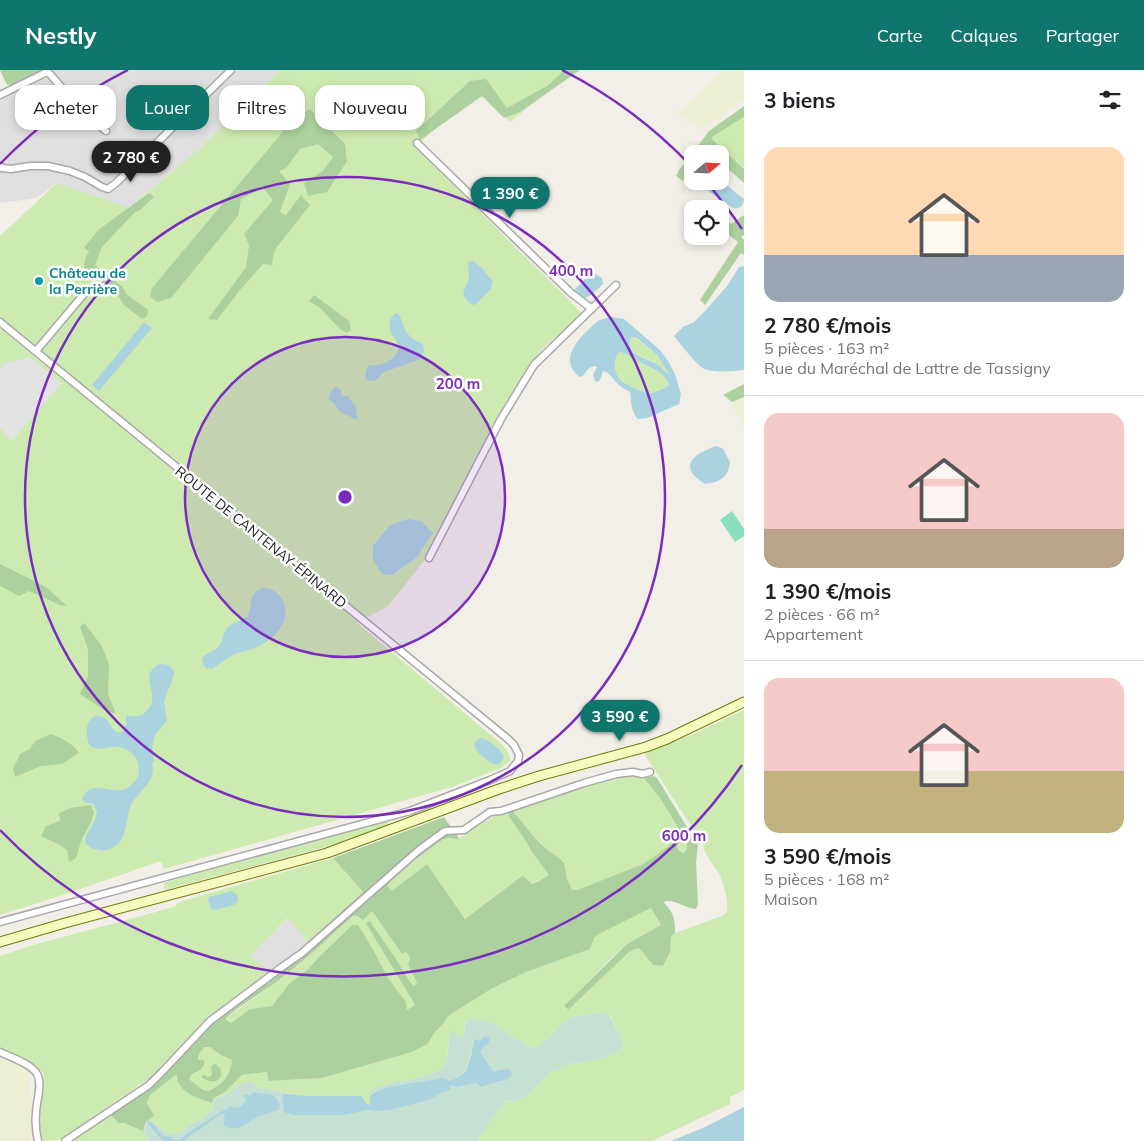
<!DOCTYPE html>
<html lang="fr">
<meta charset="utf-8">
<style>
body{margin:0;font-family:Mulish,sans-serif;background:#f2f2f2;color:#202124;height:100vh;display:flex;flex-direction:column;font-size:19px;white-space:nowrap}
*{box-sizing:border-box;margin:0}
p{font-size:16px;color:#757577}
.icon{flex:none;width:28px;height:28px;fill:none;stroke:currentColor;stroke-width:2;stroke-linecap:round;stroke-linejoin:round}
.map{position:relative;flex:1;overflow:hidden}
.side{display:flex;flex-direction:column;background:#fff;width:400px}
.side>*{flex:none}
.top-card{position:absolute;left:15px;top:15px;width:475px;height:45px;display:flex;gap:10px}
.needle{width:32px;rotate:71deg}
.buttons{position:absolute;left:684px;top:75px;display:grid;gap:10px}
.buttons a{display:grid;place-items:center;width:45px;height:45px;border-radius:10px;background:#fff;box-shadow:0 2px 8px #0003;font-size:25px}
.price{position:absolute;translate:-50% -42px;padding:0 11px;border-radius:18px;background:#0f766e;color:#fff;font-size:16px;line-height:32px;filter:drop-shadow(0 1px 2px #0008)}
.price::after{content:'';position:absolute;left:50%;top:30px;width:15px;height:11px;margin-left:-8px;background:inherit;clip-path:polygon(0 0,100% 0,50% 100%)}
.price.active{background:#222;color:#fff}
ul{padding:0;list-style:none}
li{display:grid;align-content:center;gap:10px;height:265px;padding:0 20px}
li+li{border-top:1px solid #e0e0e0}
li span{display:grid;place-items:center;height:155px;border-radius:15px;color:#555}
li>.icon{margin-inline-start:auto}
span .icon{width:90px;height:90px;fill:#fffc;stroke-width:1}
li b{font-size:21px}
h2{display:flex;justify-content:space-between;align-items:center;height:60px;padding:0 20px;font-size:21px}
.chip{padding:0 18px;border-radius:15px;background:#fff;box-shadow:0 2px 8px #0003;font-size:18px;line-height:45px}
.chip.active{background:#0f766e;color:#fff}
header{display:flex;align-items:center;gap:30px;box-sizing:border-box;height:70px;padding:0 25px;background:#0f766e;color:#fff}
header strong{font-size:24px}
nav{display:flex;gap:28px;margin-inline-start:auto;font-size:18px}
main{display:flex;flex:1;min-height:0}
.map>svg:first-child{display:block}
.residential{fill:#e0dfdf}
.farmland{fill:#eef0d5}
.grass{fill:#cdebb0}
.forest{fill:#add19e;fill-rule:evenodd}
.wetland{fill:#c6e0d4}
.pitch{fill:#88e0be}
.parking{fill:#e2e2e2}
.water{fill:#aad3df;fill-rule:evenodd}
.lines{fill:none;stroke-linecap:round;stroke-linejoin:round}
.minor-casing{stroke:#a9a9a9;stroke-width:9}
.secondary-casing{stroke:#707d05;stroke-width:11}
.minor{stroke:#fff;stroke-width:6}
.secondary{stroke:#f7fabf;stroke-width:9}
.ring{fill:none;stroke:#7b2cbf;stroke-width:2.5}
.culture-dot{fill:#0f9aa8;stroke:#fff;stroke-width:2}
.labels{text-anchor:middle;stroke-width:5;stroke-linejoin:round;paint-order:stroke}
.culture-label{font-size:14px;font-weight:bold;fill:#0d838f;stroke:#fff;text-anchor:start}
.street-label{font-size:14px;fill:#222;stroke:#fff}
.centre{fill:#7b2cbf;stroke:#fff;stroke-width:2.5}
.ring-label{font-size:15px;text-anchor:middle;font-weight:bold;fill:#7b2cbf;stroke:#fff;stroke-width:5;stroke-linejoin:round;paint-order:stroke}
</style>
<header>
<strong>Nestly</strong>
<nav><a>Carte</a><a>Calques</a><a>Partager</a></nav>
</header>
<main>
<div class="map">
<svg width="744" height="1071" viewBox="0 0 744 1071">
<rect width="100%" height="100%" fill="#f2efe9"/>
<!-- residential -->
<path class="residential" d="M43,0H281L199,79L128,139L57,113L37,128L0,133V23L14,15Z
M289,848L308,872L300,879L270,902L250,886Z"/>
<!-- farmland -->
<path class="farmland" d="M723,0H744V29L701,61L678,43Z
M744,327V355L732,333Z
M0,988L29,1000L32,1054L30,1071H0Z"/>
<!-- grass -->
<path class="grass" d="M281,0H574L510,52L479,19L415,77L583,244L542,279L509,328L437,475L388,536L357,553L498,671C504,677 511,682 510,691L501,698L452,717L164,799L161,791L66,824L0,845V166L57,113L129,138L199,79Z
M744,47V99L713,70L712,67Z
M634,267L636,268L657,285L669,304C664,301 660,296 655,293C645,287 633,286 629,273L631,268Z
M619,282C626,283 628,286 634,289C646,297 664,300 670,315L665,318L650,324C645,323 624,314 622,311C614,303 612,291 619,282Z
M744,640V1020L730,1027V1034L652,1071H478L491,1050L502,1037L505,1030L517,1031L527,1026L549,1003L569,994L586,992L607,987L618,982L623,974L620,964L610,945L602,942L572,947L555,961L545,972L533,979L488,951L473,949L465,951C464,957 465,962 464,968L459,966L453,962C444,971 452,989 442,998C434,1007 398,1011 386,1015C381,1016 376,1018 371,1020L370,1025L374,1022L385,1018L443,1008L451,1011C456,1009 462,1006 465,1002C468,999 474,973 474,969L480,971L483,967L485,966L490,968L488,974C485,977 480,977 481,983L493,1001C501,1001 508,995 512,1004L509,1009L481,1017L477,1013L457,1017L451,1015L450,1020L443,1022L429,1030L390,1040L376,1041L368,1040L345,1045H293L284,1042L282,1025L286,1024L300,1025L257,1017L252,1012C240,1011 236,1018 227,1024C223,1026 219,1027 215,1029L212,1040L202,1049L187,1056L180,1063L173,1064L166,1062L153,1052L147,1050L144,1061L149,1071H73L111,1045L118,1053H124L143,1060L146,1051L153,1046L147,1033L150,1025L178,1003C174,1022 198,1028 212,1033L214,1028L226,1021L242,1005L267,1002L268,1011L322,1008L412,982L428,974L434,963L443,954L448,946L491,919L526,902L589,879L594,868L599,864L651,838L661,855L627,874L610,889L564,937L566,939L568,940L629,882L638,878C644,882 647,889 653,895L663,896L670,882L671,866L675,863L722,846L727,842C728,830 725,817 720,806C714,794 705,787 703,774L645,685L646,683L698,662Z
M638,704L644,708L662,731L687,773V779L684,783L679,781L677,776L657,785L643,794L577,820H572L567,809L566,803L558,787L546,779L534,767L513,741L514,738L612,707Z
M508,742L527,773L530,779L550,805L532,814L525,807L522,806L465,849L427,794L392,822L386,815C404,799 421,783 442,770C449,766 454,771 461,767C466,765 471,759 477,756C484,752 490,749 497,744L502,746Z
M387,751L388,756L384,758L329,776L164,820V813L253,786Z
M333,788L363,822L308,872L288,848L250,886L270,902L203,952L154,1005L59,1070L41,1071L40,1068L39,1045L44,1004L37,996L0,978V886C57,866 118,854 176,836L177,833L196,827Z
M372,840L402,884L405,882L410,888L408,894L417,913L415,916L408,909L398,892L393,898L415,935L407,941L406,932L388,908L374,881L357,855H352L321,885L308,899L289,914L272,936L250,939L231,953L225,949L288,904L353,846L358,845Z
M210,976L221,985L232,990C230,1007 223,1013 209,1021L203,1020L189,1009L191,1005L198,1002L199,984L204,977Z"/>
<!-- forest -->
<path class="forest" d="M0,0H43L14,15H7Z
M565,0H580L520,42L504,48L482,26L420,70L416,61L470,11L486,9L507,38L547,16Z
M744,36V47L712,67L713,70L744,99V113L720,92V84H711L707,80L704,84H692V93L689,94L683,101L686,105L683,111L676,106L679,100L689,88L709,61Z
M310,39L345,74L347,91L327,122L308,126L304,113L323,101L333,87L318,74L300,79L286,98L279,101L290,114L280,142L286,145L301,125L310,135L276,178L273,186L272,195L263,194L240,220L217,250L208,249L246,197L249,175L244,164L273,130L263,118L241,129L238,146L171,228L158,232L150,227L152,218L255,95L295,47Z
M149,123L154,127L139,141L135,142L102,177L95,195L123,217L126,224L148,240L147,246L142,249L124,235L115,221L92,202L84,199L85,189L89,181L84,178L98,160Z
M744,145V165L741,167L744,170V185L741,183L705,235L700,230L738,172L720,158V146L731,154Z
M314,225L349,251L351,260L347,263L340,259L320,238L309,231Z
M744,314V327L732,332L723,325Z
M0,494L46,517L67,536L60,535L29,521L19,526L0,516Z
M84,553L102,576L109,595L108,624L116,644L104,640L80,624L88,607V579L80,557Z
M51,664C61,668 73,673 79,683L62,694L41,696L15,707L13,699L20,684L30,679L35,671Z
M654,706L657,708L698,775L696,792L698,834L696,839C686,838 676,830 665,831L664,833C674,843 675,849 675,863L671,866L670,882L663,896L653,895C648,890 644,882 638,878L629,882L568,940L564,936L627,874L661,855L651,838L599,864L594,868L590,879L526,902L491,919L448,946L443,954L434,963L428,974L412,982L322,1008L268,1011L267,1002L242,1005L226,1021L214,1028L212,1033C197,1028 176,1022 177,1004L150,1025L147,1033L154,1046L146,1051L143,1061L124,1053H118L111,1045L136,1028L159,1009L219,946L299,886L297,882L363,822L333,788L444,747L459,768L456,769L448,768L442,770L413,791L387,815L392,821L427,794L465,849L522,806L525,807L532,814L539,811L549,805L530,779L527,773L509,746L508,742L514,738L513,741L534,767L546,779L558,787L564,793L566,803L567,809L572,820H577L643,794L657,785L674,772L677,776L679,781L684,783L687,779V773L662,731L644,708ZM372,841L402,884L406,882L410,888L408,894L417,913L414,916L408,909L398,892L370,851L366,853L415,935L407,940L406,932L388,908L374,881L358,855H352L321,885L308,899L289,914L272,936L250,939L231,953L225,949C244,932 267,920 287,904C310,886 331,865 353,846H358L363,850ZM204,977H210L221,985L232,990C230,1007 223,1013 209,1021L203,1020L189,1009L191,1005C198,1001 203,1000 205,991L198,989L199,984Z
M91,735L94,743L91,752L81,771L76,788L69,792L67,780L60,775L41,766L46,756L60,751L59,743L71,738Z
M215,994C228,1000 220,1019 202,1008V1005H204L209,1007L211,1006C213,1002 210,999 212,995Z"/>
<!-- wetland -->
<path class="wetland" d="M602,942L609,945L620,964L623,974L618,982L607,987L586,992L569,994L549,1003L527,1026L517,1031L505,1030L502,1037L491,1050L478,1071H149L144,1061L147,1050L153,1052L166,1062L173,1064L180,1063L187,1056L202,1049L212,1040L215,1029C219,1028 223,1026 227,1024C236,1018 240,1011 252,1012L257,1017L304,1026L286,1024L345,1045L368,1040L376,1041L390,1040L429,1030L443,1022L449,1020L451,1015L478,1013L481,1017L504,1011V999L493,1001L481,983L480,981L482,977L486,976L483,967L480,971L476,970L473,971L474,976L471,982L466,1002L451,1011L443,1008L374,1022L370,1026V1020C375,1018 380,1016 385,1015C398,1011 434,1007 442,998C452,989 445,971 453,961L459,966L464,967C465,962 464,956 466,951L473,949L488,951L533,979L545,972L555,961L572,947Z"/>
<!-- pitch -->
<path class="pitch" d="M732,441L744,459V466L735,472L720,450Z"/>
<!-- parking -->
<path class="parking" d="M30,287L62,313L11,372L0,358V298L3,297L2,294Z"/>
<!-- water -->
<path class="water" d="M720,110L744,129C744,136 740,139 733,138L694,111H720Z
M473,191L482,198L493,212L490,220L475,235C469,234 464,228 463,223L469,209L468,192Z
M744,196V300C733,301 710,304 701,297C693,290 681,275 674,266L684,256L693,253L705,241L727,216L739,197Z
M592,202L602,208L603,214C597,220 590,227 582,229L572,222Z
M396,243L399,244C405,260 406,267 423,274L424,282L418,290L384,302L375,311L367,310L365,305L368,295C374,296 381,295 387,292C395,288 400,281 397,272C396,269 394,267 392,265C388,257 389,248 396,243Z
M612,247L624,249L660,280L668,291L675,304L681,324L679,334L647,348L638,349C631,343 631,331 630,322C627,320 622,318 619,315C613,310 611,303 603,301L600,310L597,312L595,311L593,305L597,297L595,296C589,297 586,301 583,306L580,307C563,294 570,280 582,266C587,261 593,254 600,250C604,248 608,248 612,247ZM633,267L637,268L657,285L669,304C664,301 660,296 655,293C645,288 632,286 629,273L631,268ZM619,282C626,283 628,286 634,289C646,297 665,300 669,315L665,318L650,324C647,324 625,314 623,312C614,305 612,291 619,282Z
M144,252L152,258L99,321L92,315Z
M336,317L341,320L342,326H348L356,338L357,350L339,341L333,332L329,330C328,325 331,320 336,317Z
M717,376L723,379L730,392C728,408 720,412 705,414C676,397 694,383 717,376Z
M408,449L421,451L433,463L416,488L392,505L382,504L373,490V476L390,455Z
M262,518C270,518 277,521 281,528C295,548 275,569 257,577C250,580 242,581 235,584C227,588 219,594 212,599L206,598C194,584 213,584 219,576C223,571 223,563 227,558C232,552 242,551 248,546C253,534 247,525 262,518Z
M160,594L169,595L174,601V605L164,631L167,651C164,655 161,657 158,661C152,668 151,681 154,690L152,694C157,711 140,720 132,733C124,748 130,771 110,779C106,781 103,781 99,780C95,780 88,777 86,773C83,766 91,758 94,752C96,748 96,745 97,741L93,734C87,732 85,735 82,729C94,702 116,735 135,711C139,706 140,700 138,693C137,688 133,684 129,681C114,670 102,685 89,675C86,663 84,654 95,646C114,644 109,668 124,661L126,654V646C131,645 137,647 142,645C144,644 146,641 148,639C162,624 136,605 160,594Z
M481,668C490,670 501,679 504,687L501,693C497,694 497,695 493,694C489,693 486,689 483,687C476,680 469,674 481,668Z
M232,821C238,824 241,831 234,835L215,840L211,839L208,830L209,827Z
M485,966L490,968L488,974C485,977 480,977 481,983L493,1001C501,1001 508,995 512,1004L509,1009L481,1017L477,1013L457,1017L451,1015L450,1020L443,1022L429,1030L390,1040L376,1041L368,1040L345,1045H293L284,1042L282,1025L286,1024L304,1026H362L366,1033L369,1035L370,1033V1026C381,1015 425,1012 443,1008L451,1011L466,1002C469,992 474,978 474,969L480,971L483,967Z
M254,1022L273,1025L278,1031L280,1036L278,1040C271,1042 264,1044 258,1047C247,1052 238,1063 225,1056C222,1051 226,1048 224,1043L221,1044L183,1071H166L160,1068L146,1051L147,1050L152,1053L163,1066L170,1067L175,1070H179L189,1062L231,1036L233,1038L241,1037L246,1030L244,1025H246L250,1026Z
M744,1037V1071H671L705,1057Z"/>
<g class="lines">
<!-- minor casing -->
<g class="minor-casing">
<path id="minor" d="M0,25L47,2L50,4L78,37L106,61
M181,34L188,41
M39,43L59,46L78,37
M417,73L571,223L592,239
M135,78L143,87
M0,96L2,98L11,99L30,96H48L70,101L85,107L102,117L108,119L116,113L231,0
M0,252L508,669L514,675L519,685L518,691L510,701L490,710L410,741L0,852
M36,281L84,224L92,219L105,216
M429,488L501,349L534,295L616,215
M0,982C10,987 32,994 37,1004C43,1014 36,1032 36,1043C35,1053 36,1062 38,1071
M65,1071L149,1015L162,1002L210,951L282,897L302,883L419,780L445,761L464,760L490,742L501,741L584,713L616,704L633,702L642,704L650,702"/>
</g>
<!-- secondary casing -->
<g class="secondary-casing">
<path id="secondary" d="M0,872L65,853L327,783L499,719L539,706L646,677L667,669L744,632"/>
</g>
<!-- minor -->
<use href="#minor" class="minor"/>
<!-- secondary -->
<use href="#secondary" class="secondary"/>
</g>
<!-- distance rings -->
<circle cx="345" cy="427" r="160" fill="#7b2cbf" fill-opacity=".12"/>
<g class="ring">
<circle cx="345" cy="427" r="160"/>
<circle cx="345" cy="427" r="320"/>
<path d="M742 695A479 479 0 0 1 0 760M0 94A479 479 0 0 1 128 0M562 0A479 479 0 0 1 692 97M707 113A479 479 0 0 1 742 159"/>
</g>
<!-- markers -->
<circle class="culture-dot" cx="39" cy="211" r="5"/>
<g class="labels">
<!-- culture labels -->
<g class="culture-label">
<text x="49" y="208">Château de<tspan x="49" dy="16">la Perrière</tspan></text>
</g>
<!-- street labels -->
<g class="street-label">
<text transform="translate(261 467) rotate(39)" y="5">ROUTE DE CANTENAY-ÉPINARD</text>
</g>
</g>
<circle cx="345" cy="427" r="8" class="centre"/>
<g class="ring-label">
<text x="571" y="206">400 m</text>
<text x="458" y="319">200 m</text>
<text x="684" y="771">600 m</text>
</g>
</svg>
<div class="buttons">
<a><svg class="needle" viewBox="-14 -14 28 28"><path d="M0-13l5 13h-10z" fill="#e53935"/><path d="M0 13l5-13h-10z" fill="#757577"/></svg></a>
<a><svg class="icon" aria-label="locate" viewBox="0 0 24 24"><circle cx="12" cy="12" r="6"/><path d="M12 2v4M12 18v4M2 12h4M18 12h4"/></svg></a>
</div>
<b class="price active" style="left:131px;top:113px">2 780 €</b>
<b class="price" style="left:510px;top:149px">1 390 €</b>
<b class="price" style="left:620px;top:672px">3 590 €</b>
<div class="top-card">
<a class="chip">Acheter</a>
<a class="chip active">Louer</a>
<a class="chip">Filtres</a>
<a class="chip">Nouveau</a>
</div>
</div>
<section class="side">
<h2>3 biens<svg class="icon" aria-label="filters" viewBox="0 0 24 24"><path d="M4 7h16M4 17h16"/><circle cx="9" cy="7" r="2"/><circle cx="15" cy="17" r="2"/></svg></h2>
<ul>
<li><span style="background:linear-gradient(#ffd9b3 70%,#9aa5b1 0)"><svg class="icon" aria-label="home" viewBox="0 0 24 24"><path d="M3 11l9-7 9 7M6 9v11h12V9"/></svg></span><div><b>2 780 €/mois</b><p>5 pièces · 163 m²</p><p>Rue du Maréchal de Lattre de Tassigny</p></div></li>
<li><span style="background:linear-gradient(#f6c9c9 75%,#b9a48a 0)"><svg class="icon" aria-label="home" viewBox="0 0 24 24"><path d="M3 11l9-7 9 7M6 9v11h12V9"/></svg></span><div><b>1 390 €/mois</b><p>2 pièces · 66 m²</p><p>Appartement</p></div></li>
<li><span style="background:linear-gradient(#f6c9c9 60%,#c2b280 0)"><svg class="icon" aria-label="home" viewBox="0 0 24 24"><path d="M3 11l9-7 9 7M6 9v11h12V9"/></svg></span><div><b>3 590 €/mois</b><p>5 pièces · 168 m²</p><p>Maison</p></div></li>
</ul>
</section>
</main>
